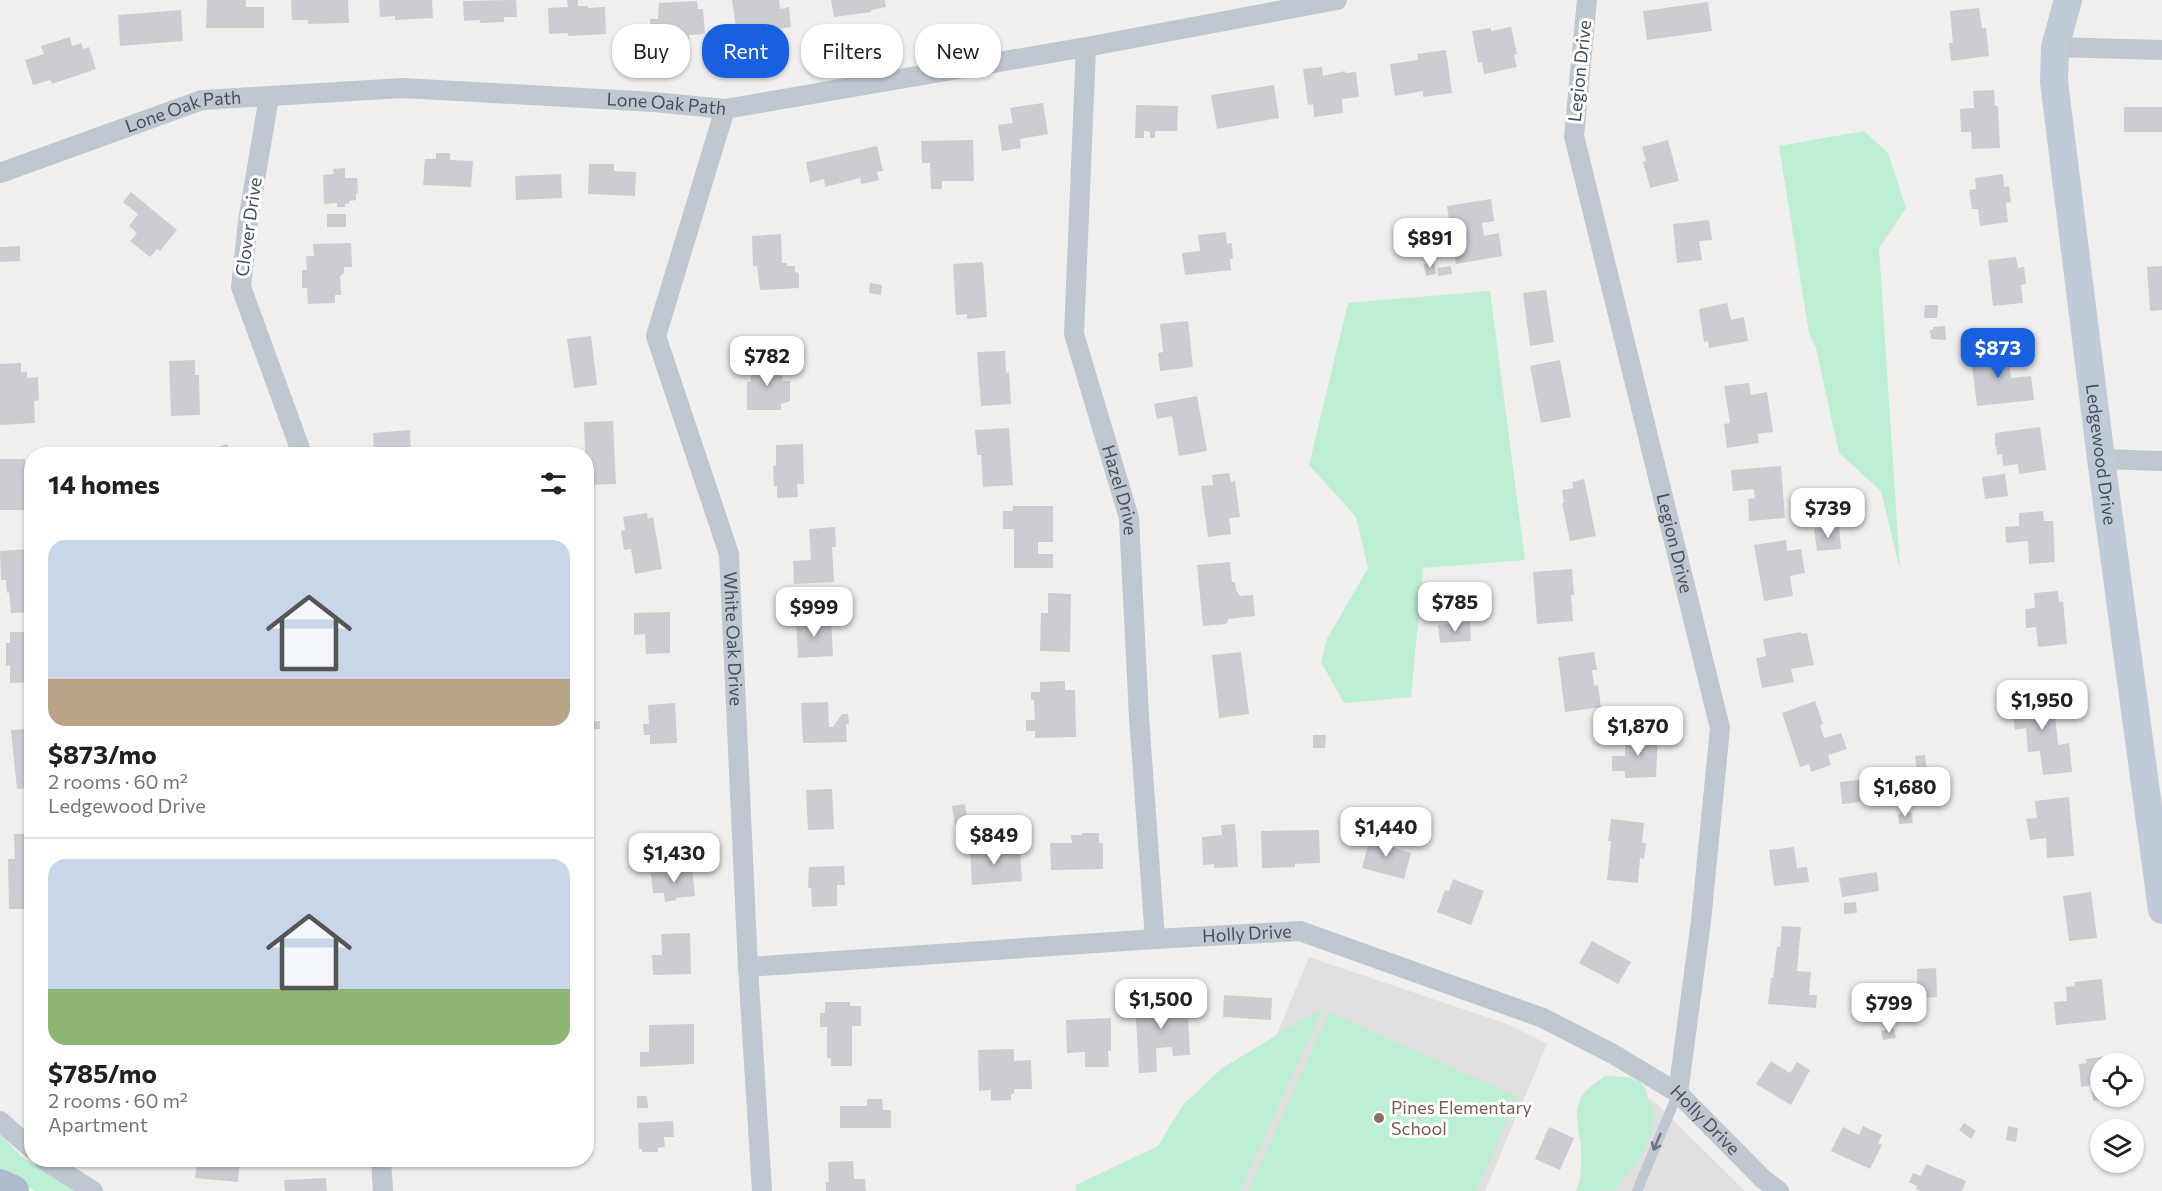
<!DOCTYPE html>
<meta charset="utf-8">
<style>
body{margin:0;font-family:Commissioner,sans-serif;background:#f6f6f6;color:#202124;height:100vh;display:flex;flex-direction:column;font-size:22px;white-space:nowrap}
*{box-sizing:border-box;margin:0}
p{font-size:20px;color:#757577}
.icon{flex:none;width:33px;height:33px;fill:none;stroke:currentColor;stroke-width:2;stroke-linecap:round;stroke-linejoin:round}
.map{position:relative;flex:1;overflow:hidden}
.panel{position:absolute;left:24px;top:447px;width:570px;height:720px;display:flex;flex-direction:column;background:#fff;border-radius:24px;box-shadow:0 2px 4px #0004}
.panel>*{flex:none}
.banner{position:absolute;left:612px;top:24px;width:570px;height:54px;display:flex;gap:12px}
.fabs{position:absolute;left:2090px;top:1053px;display:grid;gap:12px}
.fabs a{display:grid;place-items:center;width:54px;height:54px;border-radius:50%;background:#fff;box-shadow:0 2px 4px #0004;font-size:30px}
.price{position:absolute;translate:-50% -51px;padding:0 14px;border-radius:12px;background:#fff;color:#222;font-size:20px;line-height:39px;filter:drop-shadow(0 2px 3px #0008)}
.price::after{content:'';position:absolute;left:50%;top:36px;width:18px;height:14px;margin-left:-9px;background:inherit;clip-path:polygon(0 0,100% 0,50% 100%)}
.price.selected{background:#1960e0;color:#fff}
ul{padding:0;list-style:none}
li{display:grid;align-content:center;gap:12px;height:318px;padding:0 24px}
li+li{border-top:2px solid #e0e0e0}
li span{display:grid;place-items:center;height:186px;border-radius:18px;color:#555}
li>.icon{margin-inline-start:auto}
span .icon{width:108px;height:108px;fill:#fffc;stroke-width:1}
li b{font-size:26px}
h2{display:flex;justify-content:space-between;align-items:center;height:72px;padding:0 24px;font-size:26px}
.tag{padding:0 21px;border-radius:24px;background:#fff;box-shadow:0 2px 4px #0004;font-size:21px;line-height:54px}
.tag.selected{background:#1960e0;color:#fff}
.map>svg:first-child{display:block}
.education{fill:#e2dfe0}
.green{fill:#bcefd4}
.building{fill:#cbcdd3}
.lines{fill:none;stroke-linecap:round;stroke-linejoin:round}
.lane{stroke:#bfc7d0;stroke-width:10}
.street{stroke:#bfc7d0;stroke-width:20}
.secondary{stroke:#c1cad7;stroke-width:28}
.primary{stroke:#aebbcd;stroke-width:32}
.oneway{stroke:#6a747f}
.education-dot{fill:#8d6e63;stroke:#fff;stroke-width:2}
.labels{text-anchor:middle;stroke-width:6;stroke-linejoin:round;paint-order:stroke}
.street-label{font-size:18px;fill:#46505c;stroke:#fff}
.education-label{font-size:18px;fill:#785e54;stroke:#fff;text-anchor:start}
</style>
<div class="map">
<svg width="2162" height="1191" viewBox="0 0 2162 1191">
<rect width="100%" height="100%" fill="#f1eeee"/>
<!-- education -->
<path class="education" d="M1309,957L1510,1025L1547,1044L1485,1191H1212Z
M1621,1084L1655,1102L1745,1191H1576Z"/>
<!-- green -->
<path class="green" d="M1864,131L1888,153L1906,208L1879,248L1900,570L1881,491L1839,453L1816,348L1809,333L1779,146Z
M1490,291L1525,560L1423,568L1411,697L1344,703L1321,662L1327,639L1368,568L1356,517L1309,465L1348,303Z
M1324,1007L1240,1191H1076V1185L1158,1146L1183,1105L1222,1068Z
M1329,1012L1518,1097L1476,1191H1248Z
M1605,1076C1618,1077 1637,1075 1644,1087C1647,1090 1647,1096 1649,1100C1664,1134 1635,1165 1614,1190L1577,1191C1581,1177 1582,1163 1581,1149C1580,1135 1574,1116 1579,1102C1583,1090 1596,1083 1605,1076Z
M0,1134L22,1157L81,1191H36L0,1174Z"/>
<!-- building -->
<path class="building" d="M207,0H246V7H264V28H206Z
M291,0H348L349,23L308,24V20H292Z
M379,0H432L433,18L395,20V16L380,17Z
M516,0L517,17H504V22L480,23V20L464,21L463,1Z
M567,0H578V6H588V8L605,7L606,34L568,36V33L549,34L548,8L568,7Z
M732,0H779L780,9L789,7L791,27L763,31L764,34L752,36V32L737,35Z
M831,0H885L886,7L871,10V12L834,17Z
M697,1L698,9H703L705,34L689,35V39L651,41L650,19H658L659,3Z
M1708,2L1712,31L1647,40L1643,11Z
M1979,8L1982,28H1986L1989,56L1951,61L1949,43H1953L1950,11Z
M181,10L183,41L120,46L118,15Z
M1511,27L1517,54L1514,55L1517,67L1484,74L1482,62L1478,63L1472,31L1491,28V31Z
M70,37L72,46L81,43L83,49L89,47L96,69L52,84L50,80L33,85L25,60L44,54L41,46Z
M1446,50L1452,93L1423,97V91L1395,96L1390,64L1418,60L1417,54Z
M1322,67L1323,76L1345,71V73L1356,72L1359,97L1342,99L1343,113L1314,117L1313,104L1308,105L1303,69Z
M1274,85L1279,118L1217,129L1211,95Z
M1994,90L1995,106H1998L2000,148L1972,149L1971,132H1961L1960,109L1974,108L1973,91Z
M1043,103L1048,134L1020,139L1021,148L1002,151L998,125L1013,123L1010,108Z
M1136,105L1178,106L1177,131H1155V138H1150V132L1144,131V138H1135Z
M2124,107H2162V132H2124Z
M973,140L974,181H942V189H931L930,163H922L921,141Z
M1668,140L1679,181L1650,188L1643,162L1646,161L1642,147Z
M877,146L883,171L877,172L879,180L861,184L860,178L825,187L824,179L810,183L806,162Z
M436,153H450V160L473,161L471,187L423,185L425,159H436Z
M589,164H614V171L636,172L635,196L588,194Z
M345,168V178H357L358,193H356V200L349,201L350,203L345,204V207H337V203L324,204L323,175L334,174L333,169Z
M561,174L562,198L516,200L515,176Z
M2003,174L2004,187L2009,186L2011,202L2006,203L2008,222L1980,226L1978,209H1972L1969,190L1976,189L1975,178Z
M131,192L177,230L160,251L157,249L150,257L130,241L137,233L129,226L138,214L123,202Z
M1491,199L1494,221L1482,223L1484,236L1499,233L1502,256L1456,264L1447,206Z
M327,214H346V227H327Z
M1709,220L1712,240L1699,241L1702,260L1677,263L1673,224Z
M1226,232L1227,244L1232,243L1233,259H1230L1231,270L1185,275L1182,253L1200,251L1198,235Z
M781,234L782,263H787V266H795V272L799,273V288L760,290L757,266H753L752,236Z
M351,243L352,267H344V273L340,276L341,295H335V303L308,304L307,288H302V270H307L306,256H314L313,244Z
M20,246V261L0,262V247Z
M2016,257L2018,268L2024,267L2026,284L2021,285L2023,303L1993,306L1988,260Z
M983,262L987,317L967,319V314L956,315L953,264Z
M1434,263L1436,274L1426,276L1424,264Z
M1451,266L1452,274L1438,276L1437,268Z
M2162,266V310L2150,311L2147,267Z
M870,283L882,285L881,295L869,293Z
M1546,290L1554,342L1530,346L1523,293Z
M1727,303L1731,320L1744,317L1748,341L1709,348L1708,341L1704,342L1699,309Z
M1925,305H1938L1937,318H1924Z
M1188,321L1193,367L1160,371L1158,353L1163,352L1160,324Z
M1945,326L1946,340L1931,339L1930,330H1933V327Z
M591,336L597,385L574,388L567,339Z
M2007,347L2011,378L2031,376L2034,400L1977,406L1970,351Z
M1005,351L1006,373L1009,372L1011,404L981,406L977,352Z
M195,360V375H199L200,415L171,416L169,361Z
M1560,360L1571,417L1541,423L1530,366Z
M780,362L783,381H790V401L781,404V410H747V382H751V363Z
M21,363V372H27V378L38,377L39,400L34,401L35,423L0,425V364Z
M1749,383L1751,395L1767,392L1773,432L1758,434L1759,443L1727,448L1724,424L1730,423L1724,386Z
M1197,396L1207,451L1179,456L1172,416L1157,419L1154,404Z
M613,421L616,484L586,485L584,422Z
M2040,427L2046,470L2019,474L2018,464L2003,466L2002,454L1997,455L1996,446H1995V433Z
M1009,428L1013,485L983,487L981,455H977L975,430Z
M410,430L411,454H374L373,433Z
M227,444L231,454H202Z
M803,444L804,484H797L798,497L777,498V486H774L773,466L776,465V445Z
M0,459H25L26,473H32V500H26V510H0Z
M1781,466L1785,518L1749,521L1748,499L1755,498L1754,489L1733,491L1731,470Z
M1229,473L1231,482L1235,481L1240,517L1229,518L1231,534L1208,537L1201,486L1213,485L1212,475Z
M2005,474L2008,496L1985,499L1982,477Z
M1584,479L1596,536L1570,541L1562,503H1564L1562,490L1573,488L1572,482Z
M1013,506H1053V542H1038V554H1053V568H1014V529H1003V511H1013Z
M2043,511L2044,521H2053L2055,562L2029,564L2028,541L2006,543L2005,527L2019,526V513Z
M647,513L648,519L653,517L662,569L635,574L631,549L624,550L621,531L625,530L623,517Z
M1839,526L1841,549L1817,551L1814,529Z
M835,527L836,547H832L834,582L794,584L793,561L811,560L809,529Z
M1786,540L1787,551L1801,549L1805,573L1790,576L1793,596L1764,601L1754,545Z
M29,549L30,563H32V612L11,613L9,592L7,593L6,580H1L0,551Z
M1230,562L1232,582H1235L1236,590L1240,596L1253,595L1255,616L1229,619L1226,624L1203,626L1197,565Z
M1572,569L1574,595H1571L1573,621L1537,624L1533,572Z
M2058,591L2059,602L2063,601L2067,644L2038,647L2036,627L2026,628L2025,609L2035,608L2034,593Z
M1048,593L1071,594L1070,652L1040,651L1041,613H1048Z
M670,612V653L646,654L645,634L634,635V613Z
M831,618L833,656L798,658L796,620Z
M1470,622L1471,641L1440,643L1438,625Z
M10,632H32V682L10,683V665L6,666V643H10Z
M1801,632V634L1807,633L1814,665L1791,669L1794,682L1762,688L1756,658L1766,656L1763,639Z
M1241,652L1249,714L1219,718L1212,655Z
M1594,652L1597,670H1592L1594,686L1598,685L1601,707L1565,712L1558,657Z
M1065,681V690H1075L1076,737L1035,738V731H1026V720H1035L1034,700H1031V692H1040V682Z
M2053,693L2058,745L2069,743L2072,772L2043,775L2040,751L2028,752L2026,728L2015,730L2011,697Z
M1815,701L1823,724L1820,725L1824,738L1841,733L1847,749L1828,755L1831,765L1811,772L1809,764L1800,767L1782,713Z
M828,702L829,727H833L842,714H848L849,724H846L847,742L803,743L801,703Z
M675,703L677,743L650,744V735H644L643,724H649L648,705Z
M587,721H600V729H587Z
M32,729V788L17,789L11,730Z
M1313,735H1326L1325,748H1313Z
M1658,735L1656,777L1625,778V771H1612V756H1625V736Z
M1925,755L1927,771L1917,772L1915,756Z
M1867,779V782L1877,781L1879,796L1869,797L1870,801L1842,804L1840,782Z
M832,789L834,829L808,830L806,790Z
M2069,797L2074,856L2047,858L2046,838L2030,840L2026,819L2037,818L2035,801Z
M965,804L968,824L955,826L952,806Z
M1911,812L1913,823L1899,824L1898,814Z
M1611,819L1644,823L1642,843H1646L1644,859L1640,858L1638,883L1607,880L1611,841H1608Z
M1235,824L1238,867L1214,868V864L1203,865L1202,837L1222,835L1221,825Z
M1319,830L1320,863L1295,864V867L1262,868L1261,831Z
M1377,832L1393,837L1390,847L1411,853L1404,879L1362,868L1369,842H1374Z
M1082,833H1099V843H1103V869L1051,870L1050,843H1072L1071,835H1082Z
M14,834H32V909H9L8,859H15Z
M648,843H670V861H649Z
M991,843L992,854L1020,852L1022,881L972,885L970,845Z
M1794,847L1797,868L1807,867L1809,882L1774,886L1769,850Z
M844,866L845,885H837V906L812,907L811,888H808L809,867Z
M692,869L695,896L676,898V900L665,902L664,893H653L651,873Z
M1877,872L1879,891L1842,897L1839,878Z
M1453,879L1484,891L1471,925L1437,912L1445,890L1449,891Z
M2091,892L2097,938L2069,941L2063,896Z
M1856,902L1857,913L1844,914V903Z
M1782,926L1801,927L1797,971L1811,972L1809,995H1817L1816,1008L1768,1004L1771,978H1773L1777,947H1780Z
M690,933L691,974L653,975L652,955H662L661,934Z
M1592,941L1631,962L1618,984L1579,963Z
M1936,968L1937,997L1917,998V969Z
M2102,979L2106,1020L2056,1025L2054,1002L2067,1001L2066,987L2075,986L2074,982Z
M1224,995L1272,998L1271,1020L1223,1017Z
M1187,999L1190,1055L1173,1056L1172,1047L1156,1048L1157,1072L1139,1073L1135,1001Z
M825,1002H850V1006H861V1026H852V1066H831V1058H827V1027H820V1013H825Z
M1111,1018V1051H1108L1109,1067H1085V1052L1067,1053L1066,1020Z
M694,1024V1064L640,1067V1052H649V1025Z
M1894,1028L1896,1038L1883,1040L1881,1031Z
M28,1047H32V1083H29Z
M1014,1049V1061L1031,1060L1032,1089H1014V1094H1011V1100L991,1101V1090L979,1091L978,1050Z
M2114,1055L2115,1064H2100V1096L2121,1098L2093,1101L2091,1085L2081,1087L2079,1064L2087,1063L2086,1059Z
M1771,1061L1790,1073L1797,1062L1810,1070L1791,1105L1756,1084Z
M637,1096H647L648,1108H637Z
M867,1099H882L883,1110H891V1128H840V1106H867Z
M673,1121L674,1137H664L665,1147L658,1148V1152H642V1149H639L638,1123Z
M1964,1123L1976,1131L1971,1139L1959,1130Z
M1863,1126L1882,1135L1878,1143L1882,1145L1870,1169L1831,1151L1843,1127L1859,1135Z
M2008,1126L2018,1128L2016,1142L2006,1140Z
M1549,1127L1574,1138L1560,1170L1535,1159Z
M197,1160H240L238,1182L195,1178Z
M853,1161L854,1179H865L866,1191H826V1182H829L828,1162Z
M1926,1164L1966,1181L1962,1191H1920L1916,1189L1917,1186L1909,1182L1913,1173L1921,1176Z
M326,1178L327,1191H285L284,1180Z"/>
<g class="lines">
<!-- lane -->
<path class="lane" d="M1637,1191L1678,1093"/>
<!-- street -->
<g class="street">
<path id="s1" d="M1587,0L1574,136L1720,728L1701,921L1678,1093"/>
<path id="s2" d="M1086,47L1074,334L1129,518L1139,717L1155,939"/>
<path d="M2055,47L2162,50"/>
<path d="M269,97L248,221L241,287L302,454"/>
<path id="s3" d="M725,109L656,336L729,554L748,967L762,1191"/>
<path id="s4" d="M0,173L202,100L403,88L654,102L725,109L1086,47L1337,0"/>
<path d="M2101,459L2162,461"/>
<path id="s5" d="M748,967L1155,939L1300,931L1543,1018L1613,1054L1678,1093L1763,1179L1779,1191"/>
<path d="M0,1121L32,1149"/>
<path d="M44,1160L93,1191"/>
<path d="M381,1160L383,1191"/>
</g>
<!-- secondary -->
<path class="secondary" id="s6" d="M2068,0L2055,47L2054,82L2101,459L2162,910"/>
<!-- primary -->
<path class="primary" d="M0,1185L13,1191"/>
</g>
<!-- one-way arrows -->
<defs><path id="oneway-shaft" d="M-6 0H5M1.5-3L5.5 0L1.5 3" fill="none" stroke-width="1.6" stroke-linecap="round" stroke-linejoin="round" transform="scale(1.5)"/></defs>
<use class="oneway" href="#oneway-shaft" transform="translate(1657 1142) rotate(113)"/>
<!-- markers -->
<circle class="education-dot" cx="1379" cy="1118" r="6"/>
<g class="labels">
<!-- street labels -->
<g class="street-label">
<text transform="translate(1580 71) rotate(-84)" y="6">Legion Drive</text>
<text dy="6" stroke="none"><textPath href="#s4" startOffset="680">Lone Oak Path</textPath></text>
<text dy="6" stroke="none"><textPath href="#s4" startOffset="194">Lone Oak Path</textPath></text>
<text transform="translate(249 227) rotate(-82)" y="6">Clover Drive</text>
<text dy="6" stroke="none"><textPath href="#s6" startOffset="459">Ledgewood Drive</textPath></text>
<text dy="6" stroke="none"><textPath href="#s2" startOffset="450">Hazel Drive</textPath></text>
<text dy="6" stroke="none"><textPath href="#s1" startOffset="556">Legion Drive</textPath></text>
<text dy="6" stroke="none"><textPath href="#s3" startOffset="552">White Oak Drive</textPath></text>
<text dy="6" stroke="none"><textPath href="#s5" startOffset="500">Holly Drive</textPath></text>
<text dy="6" stroke="none"><textPath href="#s5" startOffset="1004">Holly Drive</textPath></text>
</g>
<!-- education labels -->
<g class="education-label">
<text x="1391" y="1114">Pines Elementary<tspan x="1391" dy="21">School</tspan></text>
</g>
</g>
</svg>
<div class="fabs">
<a><svg class="icon" aria-label="locate" viewBox="0 0 24 24"><circle cx="12" cy="12" r="6"/><path d="M12 2v4M12 18v4M2 12h4M18 12h4"/></svg></a>
<a><svg class="icon" aria-label="layers" viewBox="0 0 24 24"><path d="M12 4l9 5-9 5-9-5zM3 14l9 5 9-5"/></svg></a>
</div>
<b class="price" style="left:1430px;top:269px">$891</b>
<b class="price selected" style="left:1998px;top:379px">$873</b>
<b class="price" style="left:767px;top:387px">$782</b>
<b class="price" style="left:1828px;top:539px">$739</b>
<b class="price" style="left:1455px;top:633px">$785</b>
<b class="price" style="left:814px;top:638px">$999</b>
<b class="price" style="left:2042px;top:731px">$1,950</b>
<b class="price" style="left:1638px;top:757px">$1,870</b>
<b class="price" style="left:1905px;top:818px">$1,680</b>
<b class="price" style="left:1386px;top:858px">$1,440</b>
<b class="price" style="left:994px;top:866px">$849</b>
<b class="price" style="left:674px;top:884px">$1,430</b>
<b class="price" style="left:1161px;top:1030px">$1,500</b>
<b class="price" style="left:1889px;top:1034px">$799</b>
<div class="banner">
<a class="tag">Buy</a>
<a class="tag selected">Rent</a>
<a class="tag">Filters</a>
<a class="tag">New</a>
</div>
<section class="panel">
<h2>14 homes<svg class="icon" aria-label="filters" viewBox="0 0 24 24"><path d="M4 7h16M4 17h16"/><circle cx="9" cy="7" r="2"/><circle cx="15" cy="17" r="2"/></svg></h2>
<ul>
<li><span style="background:linear-gradient(#c9d6e8 75%,#b9a48a 0)"><svg class="icon" aria-label="home" viewBox="0 0 24 24"><path d="M3 11l9-7 9 7M6 9v11h12V9"/></svg></span><div><b>$873/mo</b><p>2 rooms · 60 m²</p><p>Ledgewood Drive</p></div></li>
<li><span style="background:linear-gradient(#c9d6e8 70%,#8fb573 0)"><svg class="icon" aria-label="home" viewBox="0 0 24 24"><path d="M3 11l9-7 9 7M6 9v11h12V9"/></svg></span><div><b>$785/mo</b><p>2 rooms · 60 m²</p><p>Apartment</p></div></li>
</ul>
</section>
</div>
